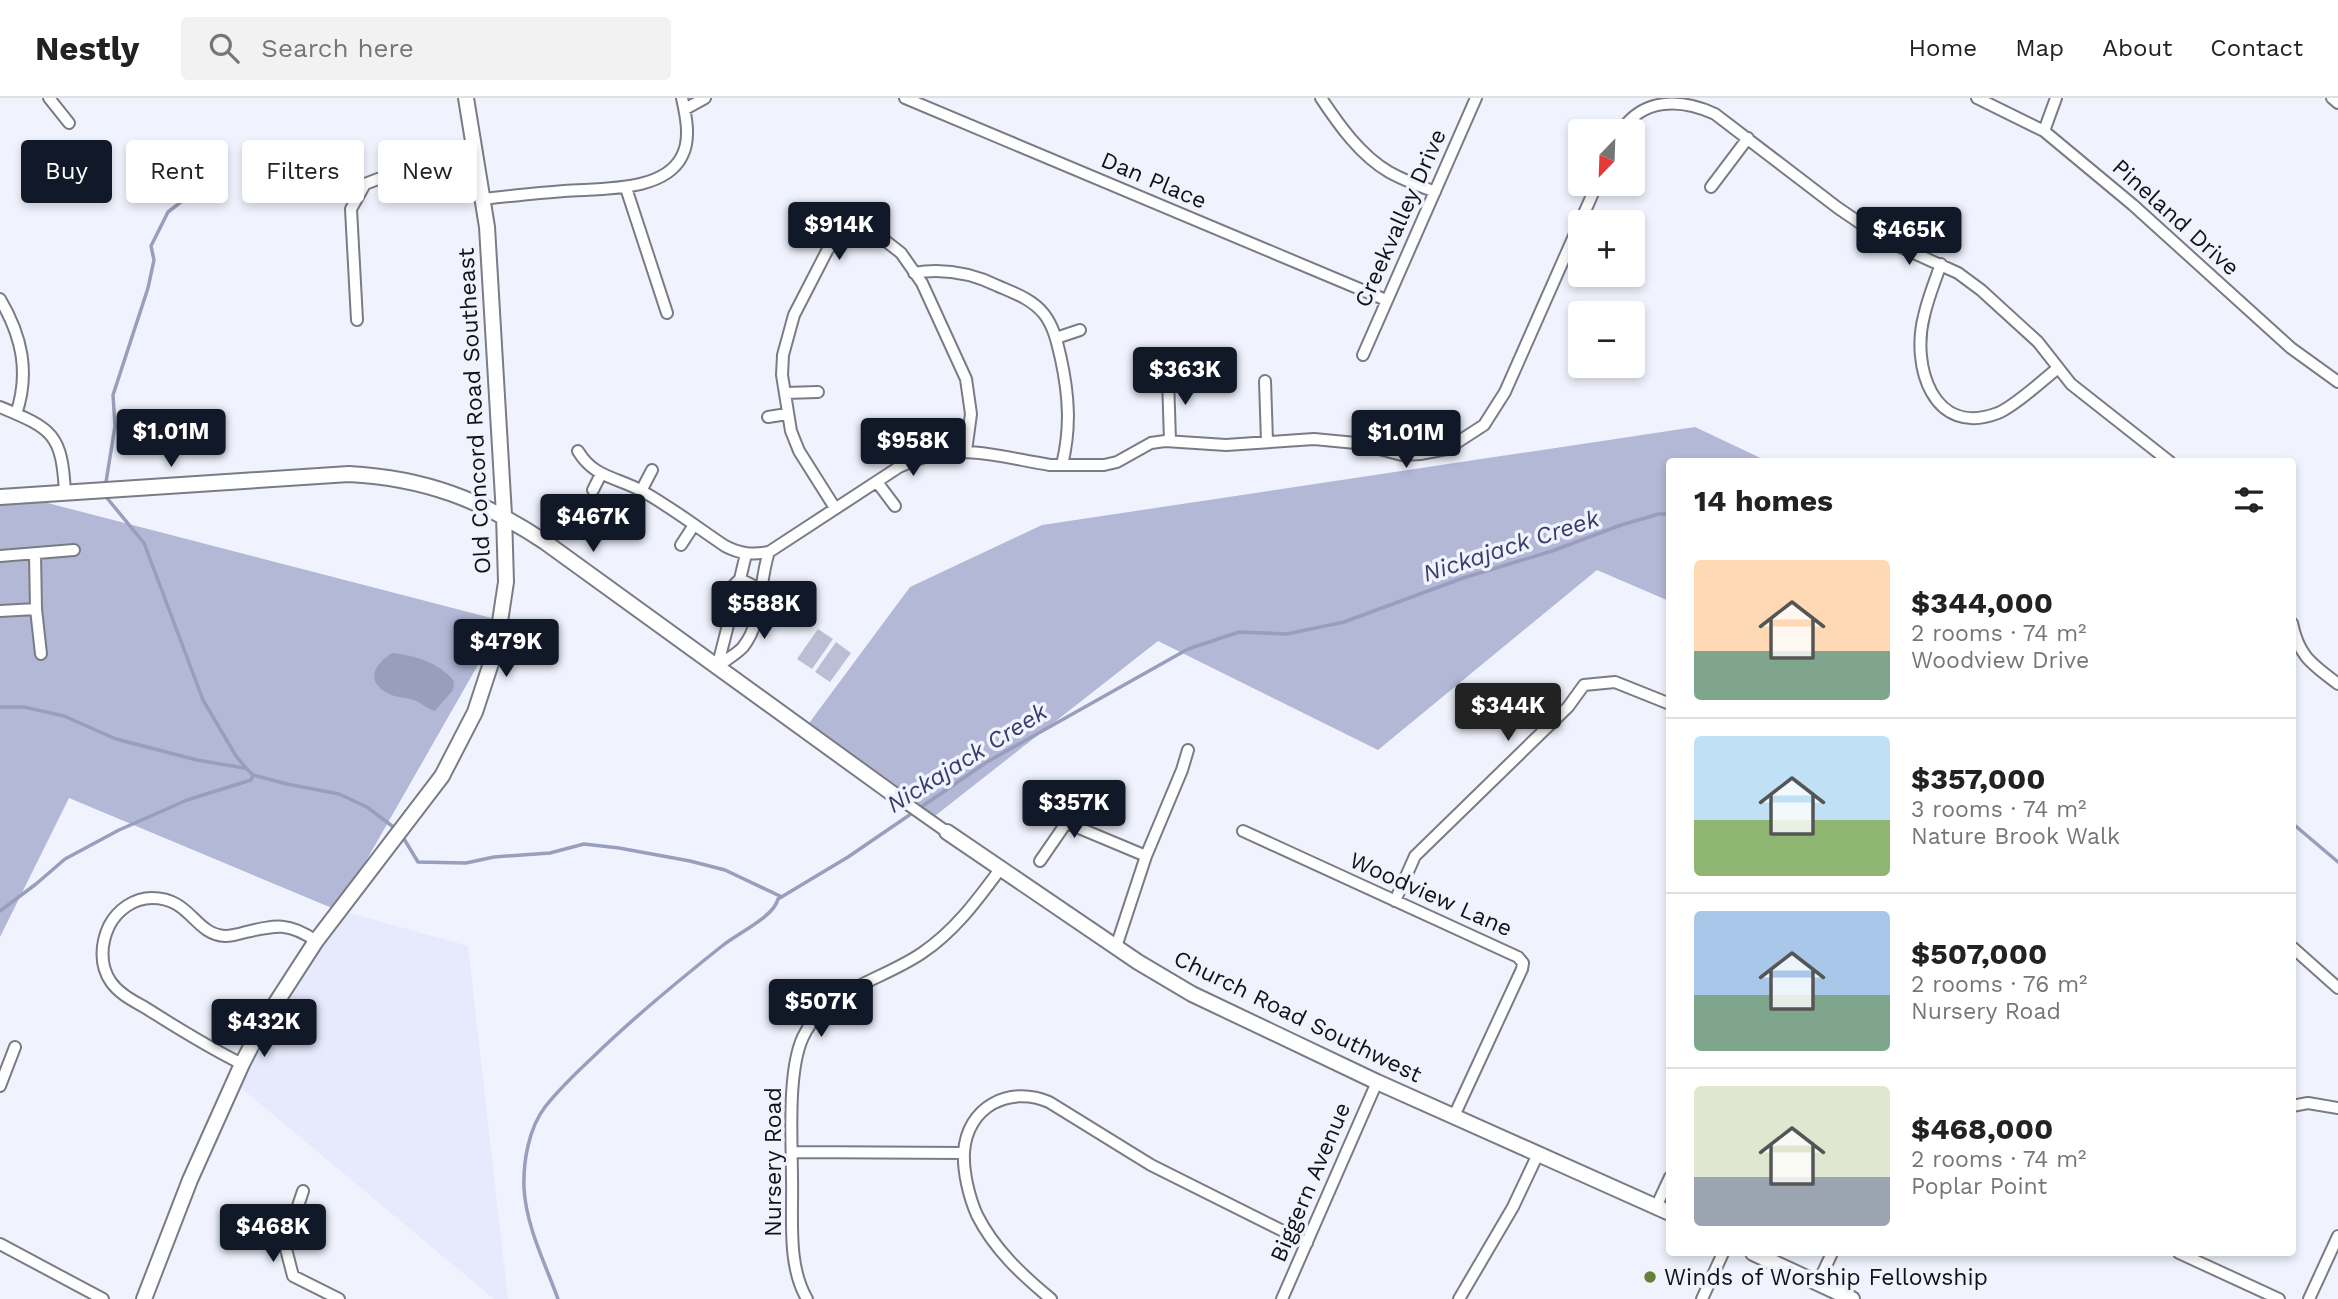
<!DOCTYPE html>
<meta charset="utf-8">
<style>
body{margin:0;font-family:"Work Sans",sans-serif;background:#f2f2f2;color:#222;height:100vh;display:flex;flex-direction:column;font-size:26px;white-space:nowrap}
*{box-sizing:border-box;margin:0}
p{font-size:23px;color:#767676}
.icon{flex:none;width:38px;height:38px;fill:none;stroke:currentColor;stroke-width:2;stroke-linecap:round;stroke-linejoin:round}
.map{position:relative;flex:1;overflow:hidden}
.sheet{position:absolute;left:1666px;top:360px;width:630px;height:798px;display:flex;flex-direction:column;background:#fff;border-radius:7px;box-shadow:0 4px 10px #0003}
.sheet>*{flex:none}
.banner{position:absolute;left:21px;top:42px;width:665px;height:63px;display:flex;gap:14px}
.needle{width:46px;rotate:203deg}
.buttons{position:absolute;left:1568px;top:21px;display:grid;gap:14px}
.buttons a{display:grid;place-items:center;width:77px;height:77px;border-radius:7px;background:#fff;box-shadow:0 4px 10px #0003;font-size:35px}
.price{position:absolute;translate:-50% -60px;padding:0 16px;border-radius:7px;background:#111827;color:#fff;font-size:23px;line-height:46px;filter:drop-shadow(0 2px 4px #0008)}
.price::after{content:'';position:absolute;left:50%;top:42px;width:21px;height:16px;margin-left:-10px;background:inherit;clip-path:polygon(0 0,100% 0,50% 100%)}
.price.selected{background:#222;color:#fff}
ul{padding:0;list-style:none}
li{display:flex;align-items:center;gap:21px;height:175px;padding:0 28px}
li+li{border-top:2px solid #e0e0e0}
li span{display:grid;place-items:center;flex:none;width:196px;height:140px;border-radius:7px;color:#555}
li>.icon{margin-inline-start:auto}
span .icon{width:84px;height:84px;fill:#fffc;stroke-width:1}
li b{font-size:30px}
h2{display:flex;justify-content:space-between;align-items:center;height:84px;padding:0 28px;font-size:30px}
.pill{padding:0 24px;border-radius:7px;background:#fff;box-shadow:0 4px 10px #0003;font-size:24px;line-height:63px}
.pill.selected{background:#111827;color:#fff}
header{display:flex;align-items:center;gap:42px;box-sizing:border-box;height:98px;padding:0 35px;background:#fff;border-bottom:2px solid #e0e0e0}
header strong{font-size:33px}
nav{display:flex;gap:38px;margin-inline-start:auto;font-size:24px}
.search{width:490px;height:63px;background:#f2f2f2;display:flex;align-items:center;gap:18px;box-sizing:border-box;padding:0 24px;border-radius:7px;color:#767676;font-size:26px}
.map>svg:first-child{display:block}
.built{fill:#e6eafc}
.green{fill:#babfd6}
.forest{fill:#b2b8d5}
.water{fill:#989ebb}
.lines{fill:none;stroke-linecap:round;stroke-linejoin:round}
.stream{stroke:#989ebb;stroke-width:3.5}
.minor-casing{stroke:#7a7c85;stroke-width:14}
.tertiary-casing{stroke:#7a7c85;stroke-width:18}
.minor{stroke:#fff;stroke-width:10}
.tertiary{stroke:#fff;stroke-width:14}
.poi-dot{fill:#688033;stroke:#f0f3fd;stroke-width:2.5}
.labels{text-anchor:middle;stroke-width:7;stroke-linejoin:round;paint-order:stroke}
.street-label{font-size:23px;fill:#111216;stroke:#f0f3fd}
.poi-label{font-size:23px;fill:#111216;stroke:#f0f3fd;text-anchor:start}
.water-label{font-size:24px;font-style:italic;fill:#373d67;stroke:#f0f3fd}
</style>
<header>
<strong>Nestly</strong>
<div class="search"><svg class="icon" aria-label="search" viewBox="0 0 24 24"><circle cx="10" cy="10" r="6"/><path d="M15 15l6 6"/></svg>Search here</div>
<nav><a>Home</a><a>Map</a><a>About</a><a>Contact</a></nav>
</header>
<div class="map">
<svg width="2338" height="1201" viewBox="0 0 2338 1201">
<rect width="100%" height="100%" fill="#f0f3fd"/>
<!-- built -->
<path class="built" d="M332,810L468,848L508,1201H494L234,984Z"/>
<!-- green -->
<path class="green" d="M818,531L833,541L812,571L797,561Z
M836,544L851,555L830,584L815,574Z"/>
<!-- forest -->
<path class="forest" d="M1695,329L1769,364H1670L1669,503L1597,472L1378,652L1158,543L931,721L801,636L910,489L1042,427Z
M36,402L503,523L346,798L332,810L69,700L0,839V405Z"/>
<!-- water -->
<path class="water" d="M392,555C414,557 440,565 454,583L453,592L435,613C428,611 423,606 416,603C408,599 397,600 389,596C364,583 375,566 392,555Z"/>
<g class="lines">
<!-- stream -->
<path class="stream" d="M106,384L115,328L113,297L148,190L154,162L151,148L168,114L190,97L193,84V66
M107,400L144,445L203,602L236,658L246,670L253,677L287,686L339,696L367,709L396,731
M0,609H24L64,618L116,641L197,662L244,670
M2292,725L2338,764
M401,736L418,764L466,765L494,759L550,755L584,746L619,750L690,763L725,772L782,799
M0,813L36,786L65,761L119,732L187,702L251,682L253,677
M558,1201C545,1165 526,1128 524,1090C523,1063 529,1030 545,1009C559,991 577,974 593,959C634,919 678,883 722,848C736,836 774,819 778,801L848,759L987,664L1188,551L1239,534L1287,536L1344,524L1463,480L1552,453L1621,427L1659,416H1670"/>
<!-- minor casing -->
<g class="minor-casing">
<path id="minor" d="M49,0L69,25
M905,0L1386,202
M1321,0C1339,27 1360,57 1389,74C1403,82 1420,88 1435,94
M1977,0L2044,33L2133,107L2291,250L2338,284
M2332,0L2338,5
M685,11L705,0
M1621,33C1643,0 1680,0 1715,16L1838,110L1885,142L1958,175L1981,192L2038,244L2071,286L2170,364
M2044,33L2056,0
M1711,89L1748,40
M626,90L667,215
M483,101C510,98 537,95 564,93C598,90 664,95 682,58C691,41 686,18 682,0
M1941,166C1935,183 1928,200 1924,218C1911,268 1933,340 1998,315C2015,308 2043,282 2058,270
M914,175C943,170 971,175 998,188C1014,195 1032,201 1044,216C1054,229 1057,244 1061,261C1069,298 1071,330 1062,367
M0,201C22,238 30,275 16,316
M357,222L351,111L365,86L378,81L478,68
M1056,240L1080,232
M1363,257L1476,0
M1265,283L1267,343
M785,295L818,294
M0,309C53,331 62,336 65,395
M768,319L787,316
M1170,343L1168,280L1173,270
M578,353C594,380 617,379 642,393C671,409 698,430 725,448C740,456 753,457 769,454L899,369C954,342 994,358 1050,367H1104L1117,364L1151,345L1165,343L1226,347L1314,341L1356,345L1402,357L1420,356L1447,351L1484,327L1505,294L1597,86
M877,384L895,408
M593,392L601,376
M641,393L652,372
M835,410L799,353L791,333L782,277L783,257L794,217L828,151L842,139L860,135L883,141L901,155L922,185L966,281L971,316L966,353
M681,447L694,427
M35,456L36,511L41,556
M0,458L74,452
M740,481L762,492
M0,513L36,511
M2292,525C2299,559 2312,566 2338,586
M717,570C724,562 736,557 743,549C764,523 758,485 769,454
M717,570L728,527L725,506L729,492L740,481L746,456
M893,696L947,734
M1067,725L1146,758
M1243,733L1518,859L1523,865L1522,871L1454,1018
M1040,763L1082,702
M1395,803L1415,758L1568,609L1584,587L1615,584L1670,606
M1116,849L1146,758L1182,672L1188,652
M2292,849L2338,890
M242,966C210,950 179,931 149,912C136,904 120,897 111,884C99,867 101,845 109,828C117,812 134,800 152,800C191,800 194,836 225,838C231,838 239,836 246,834C276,827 289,824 316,843
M0,988L15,949
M2292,1008L2308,1005L2338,1010
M792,1054L964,1055
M303,1093L285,1147L293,1178L339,1201
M1656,1109L1670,1079
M0,1146L103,1201
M2179,1155L2279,1201
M1818,1185L1832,1155
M807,1201C787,1167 793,1120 792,1081C792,1044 787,973 803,939C825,892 883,882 922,855C955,833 978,801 1001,770
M1051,1201C1022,1177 994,1151 977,1117C969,1099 963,1074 964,1054C967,1009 1009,987 1049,1004L1151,1067L1307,1145
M1282,1201L1377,984
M1459,1201L1513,1109L1538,1056
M1702,1201L1723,1155
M2309,1201L2338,1138"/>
</g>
<!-- tertiary casing -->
<g class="tertiary-casing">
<path id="tertiary" d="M0,399L349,376C425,380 482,402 545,444L893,696
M947,734L1138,864L1192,896L1377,984L1670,1115
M1753,1155L1852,1201
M144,1201L190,1082L242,966L263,925L316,843L442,678L475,614L496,550L506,484L504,417L487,129L466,0"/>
</g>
<!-- minor -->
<use href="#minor" class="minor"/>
<!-- tertiary -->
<use href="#tertiary" class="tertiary"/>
</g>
<!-- markers -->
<circle class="poi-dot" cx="1650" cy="1179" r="7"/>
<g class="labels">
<!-- street labels -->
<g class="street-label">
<text transform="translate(1154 82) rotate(23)" y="8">Dan Place</text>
<text transform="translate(2176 119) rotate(42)" y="8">Pineland Drive</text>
<text transform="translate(1400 120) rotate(-66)" y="8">Creekvalley Drive</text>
<text transform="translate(474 313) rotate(-93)" y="8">Old Concord Road Southeast</text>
<text transform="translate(1431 796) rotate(24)" y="8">Woodview Lane</text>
<text transform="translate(1298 918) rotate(26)" y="8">Church Road Southwest</text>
<text transform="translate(773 1064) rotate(-90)" y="8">Nursery Road</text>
<text transform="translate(1310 1084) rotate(-67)" y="8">Biggern Avenue</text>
</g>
<!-- poi labels -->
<g class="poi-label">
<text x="1664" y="1187">Winds of Worship Fellowship</text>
</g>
<!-- water labels -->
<g class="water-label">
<text transform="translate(1511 448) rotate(-18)" y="8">Nickajack Creek</text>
<text transform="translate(967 660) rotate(-32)" y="8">Nickajack Creek</text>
</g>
</g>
</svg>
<div class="buttons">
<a><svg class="needle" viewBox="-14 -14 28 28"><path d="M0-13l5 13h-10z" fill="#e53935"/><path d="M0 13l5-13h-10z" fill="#767676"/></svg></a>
<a>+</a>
<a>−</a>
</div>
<b class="price" style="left:839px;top:164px">$914K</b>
<b class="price" style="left:1909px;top:169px">$465K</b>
<b class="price" style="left:1185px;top:309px">$363K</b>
<b class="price" style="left:171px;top:371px">$1.01M</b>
<b class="price" style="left:1406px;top:372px">$1.01M</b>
<b class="price" style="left:913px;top:380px">$958K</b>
<b class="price" style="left:593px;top:456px">$467K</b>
<b class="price" style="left:764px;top:543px">$588K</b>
<b class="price" style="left:506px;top:581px">$479K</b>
<b class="price selected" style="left:1508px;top:645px">$344K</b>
<b class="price" style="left:1074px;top:742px">$357K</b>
<b class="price" style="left:821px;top:941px">$507K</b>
<b class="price" style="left:264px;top:961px">$432K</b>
<b class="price" style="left:273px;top:1166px">$468K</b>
<div class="banner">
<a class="pill selected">Buy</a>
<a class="pill">Rent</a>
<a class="pill">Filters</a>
<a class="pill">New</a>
</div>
<section class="sheet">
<h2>14 homes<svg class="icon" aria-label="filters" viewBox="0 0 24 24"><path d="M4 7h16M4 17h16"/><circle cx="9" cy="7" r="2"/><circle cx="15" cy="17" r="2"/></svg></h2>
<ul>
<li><span style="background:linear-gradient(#ffd9b3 65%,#7fa58c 0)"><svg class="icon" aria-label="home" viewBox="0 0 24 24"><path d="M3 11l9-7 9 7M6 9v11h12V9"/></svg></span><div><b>$344,000</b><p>2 rooms · 74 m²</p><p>Woodview Drive</p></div></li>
<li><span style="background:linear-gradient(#bfe0f5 60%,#8fb573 0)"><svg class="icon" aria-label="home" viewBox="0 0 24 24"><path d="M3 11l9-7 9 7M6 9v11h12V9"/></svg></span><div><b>$357,000</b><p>3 rooms · 74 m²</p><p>Nature Brook Walk</p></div></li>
<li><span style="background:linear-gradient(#a9c7e8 60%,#7fa58c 0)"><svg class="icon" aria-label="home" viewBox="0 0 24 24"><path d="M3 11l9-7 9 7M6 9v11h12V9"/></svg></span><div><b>$507,000</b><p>2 rooms · 76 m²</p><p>Nursery Road</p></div></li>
<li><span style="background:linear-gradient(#dfe7d0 65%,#9aa5b1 0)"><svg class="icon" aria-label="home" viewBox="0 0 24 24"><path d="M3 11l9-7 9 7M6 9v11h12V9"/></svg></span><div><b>$468,000</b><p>2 rooms · 74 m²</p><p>Poplar Point</p></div></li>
</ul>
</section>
</div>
